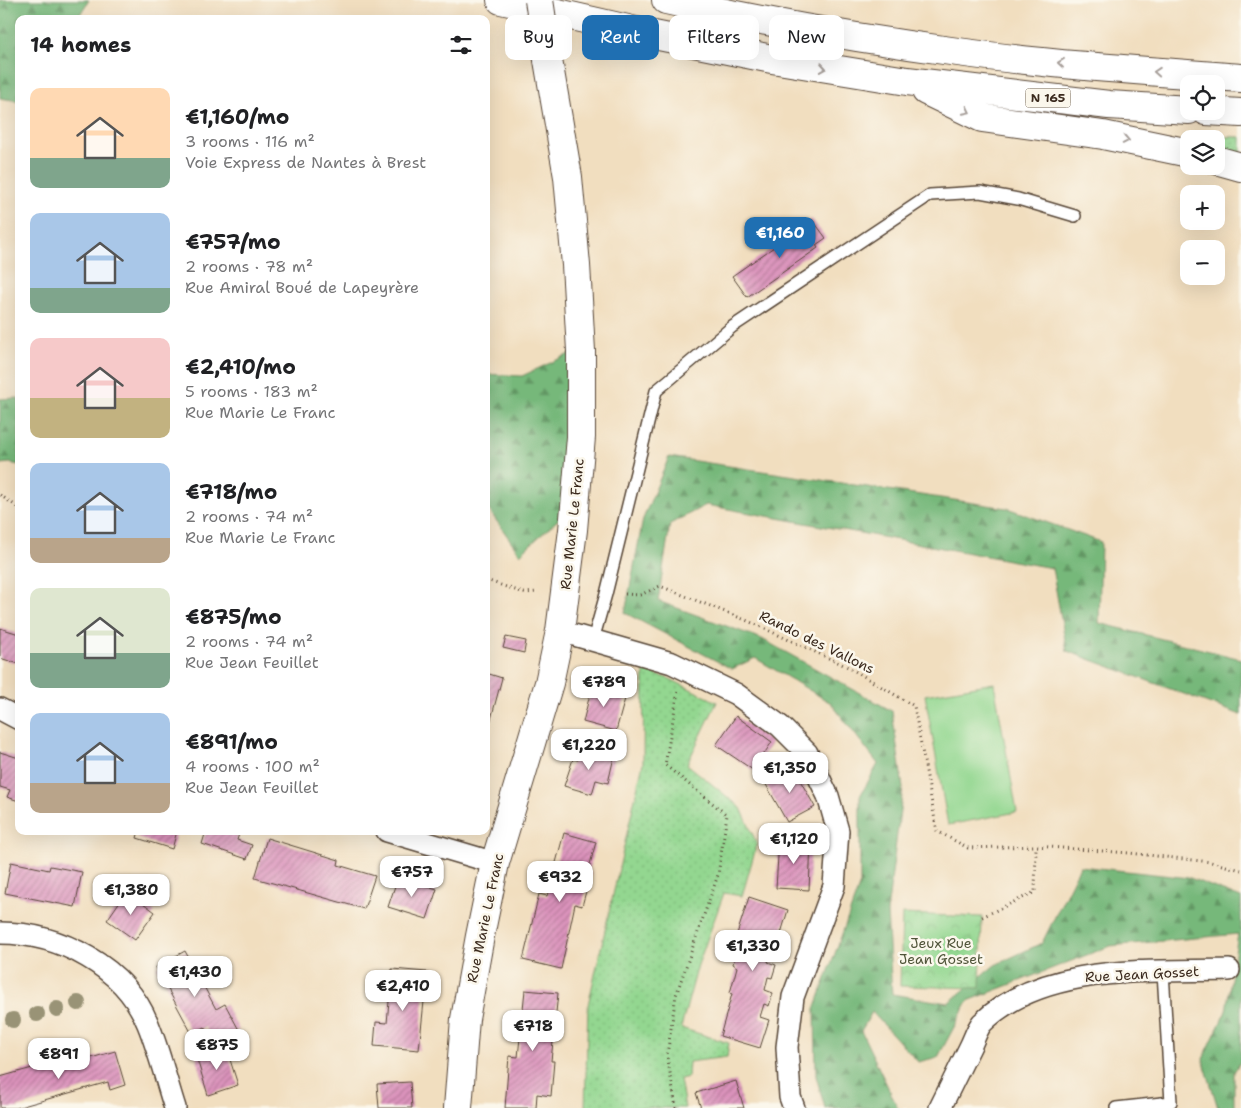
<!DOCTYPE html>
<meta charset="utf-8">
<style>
body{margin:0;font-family:"Shantell Sans",sans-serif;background:#f2f2f2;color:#202124;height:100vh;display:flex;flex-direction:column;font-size:19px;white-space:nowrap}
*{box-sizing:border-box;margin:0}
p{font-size:16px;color:#757577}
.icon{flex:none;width:28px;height:28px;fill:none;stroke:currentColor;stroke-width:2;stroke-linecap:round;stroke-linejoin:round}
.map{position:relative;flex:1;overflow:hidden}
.panel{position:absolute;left:15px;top:15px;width:475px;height:820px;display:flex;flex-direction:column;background:#fff;border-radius:10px;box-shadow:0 5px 20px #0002}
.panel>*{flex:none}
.guide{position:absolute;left:505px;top:15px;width:475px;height:45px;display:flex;gap:10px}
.buttons{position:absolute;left:1180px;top:75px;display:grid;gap:10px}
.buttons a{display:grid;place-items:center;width:45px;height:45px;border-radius:10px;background:#fff;box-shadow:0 5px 20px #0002;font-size:25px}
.price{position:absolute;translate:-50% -42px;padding:0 11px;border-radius:10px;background:#fff;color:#222;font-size:16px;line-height:32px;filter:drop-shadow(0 1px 2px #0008)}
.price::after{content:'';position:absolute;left:50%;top:30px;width:15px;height:11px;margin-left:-8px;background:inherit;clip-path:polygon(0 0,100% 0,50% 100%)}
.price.selected{background:#1f6fb2;color:#fff}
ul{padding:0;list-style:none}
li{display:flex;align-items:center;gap:15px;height:125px;padding:0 15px}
li span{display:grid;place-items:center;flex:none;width:140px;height:100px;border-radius:10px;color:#555}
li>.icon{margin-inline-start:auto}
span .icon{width:60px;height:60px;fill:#fffc;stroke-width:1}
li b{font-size:21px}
h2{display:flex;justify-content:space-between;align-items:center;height:60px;padding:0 15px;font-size:21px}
.chip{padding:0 18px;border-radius:10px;background:#fff;box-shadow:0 5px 20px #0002;font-size:18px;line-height:45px}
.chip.selected{background:#1f6fb2;color:#fff}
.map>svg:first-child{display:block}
.grass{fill:url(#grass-dots);stroke:#678057}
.forest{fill:url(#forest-firs);stroke:#58714c}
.park{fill:url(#park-crowns);stroke:#678057}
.pitch{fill:#93d790;stroke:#678057}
.building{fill:url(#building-hatch)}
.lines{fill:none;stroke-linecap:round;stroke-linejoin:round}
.lane-casing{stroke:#564536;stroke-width:14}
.street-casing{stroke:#564536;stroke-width:24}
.secondary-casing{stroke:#564536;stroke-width:30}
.highway-casing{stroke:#564536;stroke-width:30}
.path{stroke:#564536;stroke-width:3;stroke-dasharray:1 4;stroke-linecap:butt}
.lane{stroke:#fff;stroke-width:11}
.street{stroke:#fff;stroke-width:21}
.secondary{stroke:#fff;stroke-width:28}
.highway{stroke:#fff;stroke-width:28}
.secondary-bridge-casing{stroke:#564536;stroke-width:30;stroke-linecap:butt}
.secondary-bridge{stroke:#fff;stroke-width:28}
.tree{fill:#999376}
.oneway{stroke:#a79f9a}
.labels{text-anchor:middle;stroke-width:5;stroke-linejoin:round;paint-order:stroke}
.shield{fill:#fbf7ec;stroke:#75685c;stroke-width:1}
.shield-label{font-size:12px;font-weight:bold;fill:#3b2a1e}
.street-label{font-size:14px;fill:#3b2a1e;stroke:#fbf7ec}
.park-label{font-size:14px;fill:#51553a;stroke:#fbf7ec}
</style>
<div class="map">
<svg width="1241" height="1108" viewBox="0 0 1241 1108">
<defs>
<pattern id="grass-dots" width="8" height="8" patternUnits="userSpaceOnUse" patternTransform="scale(1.25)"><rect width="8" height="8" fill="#93d790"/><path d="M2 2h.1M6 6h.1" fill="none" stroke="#80b97c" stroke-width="1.8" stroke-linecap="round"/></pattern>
<pattern id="forest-firs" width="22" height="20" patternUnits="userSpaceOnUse" patternTransform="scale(1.25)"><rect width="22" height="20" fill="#76b87a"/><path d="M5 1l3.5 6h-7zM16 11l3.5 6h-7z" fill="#629663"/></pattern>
<pattern id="park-crowns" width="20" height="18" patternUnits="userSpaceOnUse" patternTransform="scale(1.25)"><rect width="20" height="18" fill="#93d790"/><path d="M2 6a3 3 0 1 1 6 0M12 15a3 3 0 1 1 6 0" fill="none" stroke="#80b97c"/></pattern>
<pattern id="building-hatch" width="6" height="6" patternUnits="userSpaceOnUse" patternTransform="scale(1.25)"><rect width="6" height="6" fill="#db93bc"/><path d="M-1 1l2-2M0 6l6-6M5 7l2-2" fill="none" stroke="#b37898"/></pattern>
</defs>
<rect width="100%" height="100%" fill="#fbf7ec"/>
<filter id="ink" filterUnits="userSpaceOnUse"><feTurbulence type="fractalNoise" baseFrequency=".02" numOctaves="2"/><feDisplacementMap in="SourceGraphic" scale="10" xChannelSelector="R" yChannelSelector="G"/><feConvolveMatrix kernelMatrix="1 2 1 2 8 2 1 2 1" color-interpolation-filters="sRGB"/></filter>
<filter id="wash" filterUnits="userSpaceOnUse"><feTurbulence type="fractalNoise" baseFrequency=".0096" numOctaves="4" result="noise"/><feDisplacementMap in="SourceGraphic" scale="20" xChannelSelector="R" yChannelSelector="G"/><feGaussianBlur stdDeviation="1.12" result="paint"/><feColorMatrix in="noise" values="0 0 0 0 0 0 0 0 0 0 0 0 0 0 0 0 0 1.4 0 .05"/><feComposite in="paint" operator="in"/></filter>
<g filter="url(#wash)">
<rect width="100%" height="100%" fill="#f1debf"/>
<!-- grass -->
<path class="grass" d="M1182,136L1241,137V156L1216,148V139H1189Z
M644,671L670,679L717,702L687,764L741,808L757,844L742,896L724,893L698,965L681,1028L729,1043L727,1057L689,1062L688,1077L680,1079L685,1108H585L588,1005L643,763Z"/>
<!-- forest -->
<path class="forest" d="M0,0H89L79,16L85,19H19V101L0,98Z
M576,351L571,508L520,554L486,506V374L522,376Z
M19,398V465L10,463L0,464V399Z
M669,457L1007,508L1101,542L1099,623L1241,659V715L1067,651L1052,568L706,505L670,524L658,601L762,639L892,711L903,788L887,912L892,994L948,1003L995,965L1042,943L1080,866L1190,878L1241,898V1061L1234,1072V1108H1218L1203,1059L1226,1011L1238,934L1110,946L968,1001L938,1057L918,1062L872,1012L861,1031L898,1108H825L816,1076L815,1009L860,884V796L878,764L831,703L755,658L732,669L625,613L643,519Z"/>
<!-- park -->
<path class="park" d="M902,914L982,917L980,988L900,986Z"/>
<!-- pitch -->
<path class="pitch" d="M994,683L1017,812L948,825L925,695Z"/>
<g id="blocks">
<!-- building -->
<path class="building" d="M812,219L826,238L816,245L818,248L747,297L732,276L803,227L802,225Z
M0,628L19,634V664L0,658Z
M506,637L526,641L524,653L503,648Z
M486,673L502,678L487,734H486Z
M592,686L626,695L616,731L583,722Z
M736,716L772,742L753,770L716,745Z
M582,747L614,757L608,783L596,780L592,794L564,786L573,759L578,760Z
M0,752L19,758V801L7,797L10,790L0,787Z
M792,766L815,807L787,822L764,781Z
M139,831H177L172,849L137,838Z
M206,831H240L237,840L252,845L247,859L202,844Z
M564,833L596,842L588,872L591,873L582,906L575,904L561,969L523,960L539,894L547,896Z
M267,838L339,860L338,865L375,876L364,909L255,878Z
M779,840L811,842L809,890L776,888Z
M11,862L49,870L50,866L82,872L75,907L5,893Z
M398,877L437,889L427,919L388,907Z
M127,891L155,912L135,940L107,920Z
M749,897L788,910L776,950L772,948L768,962L776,965L772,978L768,977L765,990L773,993L769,1006L764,1004L760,1017L769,1020L760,1048L720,1036L732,994L730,993L737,967L733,964L740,939L736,937Z
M185,951L216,1009L225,1004L239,1030L212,1039L205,1027L192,1034L156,967Z
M392,969L427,972L419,1050L374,1046L376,1022L387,1023Z
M525,990L558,993L551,1061H554L551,1096L537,1094L536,1108H505L509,1056L518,1057Z
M226,1047L238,1085L208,1095L196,1056Z
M115,1051L125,1085L110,1090L108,1082L16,1108H0V1077L79,1055L81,1061Z
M736,1081L744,1108H701L696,1093Z
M410,1082L412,1108H379L377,1084Z"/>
</g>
</g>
<g filter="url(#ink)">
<use href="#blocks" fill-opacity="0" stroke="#564536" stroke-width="1"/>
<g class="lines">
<!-- lane casing -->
<g class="lane-casing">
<path id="lane" d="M593,640L606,594L656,391L732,327L930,195L980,192L1018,199L1075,216
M1116,1108L1171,1102L1163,972"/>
</g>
<!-- street casing -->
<g class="street-casing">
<path id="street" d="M560,631L672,663L736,694L780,726L807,753L828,796L838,831L834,886L793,997L787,1047L790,1097L794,1108
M0,709L19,719
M387,831L495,863
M0,933C60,933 125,967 148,1024C159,1051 166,1080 175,1108
M940,1108C950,1088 960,1067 970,1047C974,1039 977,1029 982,1023C1042,963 1151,972 1229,970"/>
</g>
<!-- secondary casing -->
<g class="secondary-casing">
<path id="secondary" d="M458,1108L465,1019L480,936L495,863L549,683L560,631L573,530L581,437V351L576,265L568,177L548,60"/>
</g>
<!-- highway casing -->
<g class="highway-casing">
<path id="highway" d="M501,0L654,35L772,59L907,81L1109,105L1189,110
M666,0C762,22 860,39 958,52C1052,65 1146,71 1241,78
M926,91L982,118L1103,135L1189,153
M1206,111L1241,113
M1216,160L1241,167"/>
</g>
<!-- path -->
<path class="path" d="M0,495L19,508
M486,580L524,593L538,592
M625,594L640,595L660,586L748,621L848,667L914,706L937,831L968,848L1036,846L1129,853L1211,862L1241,870
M982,917L1035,892L1036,846
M676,1108L667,1055L676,995L718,875L727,815L665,765L678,691"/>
<!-- lane -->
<use href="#lane" class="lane"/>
<!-- street -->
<use href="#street" class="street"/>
<!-- secondary -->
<use href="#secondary" class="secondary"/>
<!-- highway -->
<use href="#highway" class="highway"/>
<!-- secondary-bridge casing -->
<g class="secondary-bridge-casing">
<path id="secondary-bridge" d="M539,0L548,60"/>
</g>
<!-- secondary-bridge -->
<use href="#secondary-bridge" class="secondary-bridge"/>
</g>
<!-- trees -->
<g class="tree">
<circle cx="78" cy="1003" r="8"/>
<circle cx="57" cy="1009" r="8"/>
<circle cx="37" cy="1014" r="8"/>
<circle cx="13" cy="1020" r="8"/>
</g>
<!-- one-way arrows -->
<defs><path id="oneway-chevron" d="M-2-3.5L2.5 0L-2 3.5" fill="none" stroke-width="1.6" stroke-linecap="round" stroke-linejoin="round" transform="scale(1.25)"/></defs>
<g class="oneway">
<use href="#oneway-chevron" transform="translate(1061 63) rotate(-174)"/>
<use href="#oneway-chevron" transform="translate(823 68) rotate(9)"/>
<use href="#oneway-chevron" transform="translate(1157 72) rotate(-176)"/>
<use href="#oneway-chevron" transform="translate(967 111) rotate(26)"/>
<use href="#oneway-chevron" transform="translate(1126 140) rotate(11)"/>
</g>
</g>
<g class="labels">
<!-- shield labels -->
<rect class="shield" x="1025.5" y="88.5" width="45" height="19" rx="4"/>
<g class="shield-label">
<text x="1048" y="102">N 165</text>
</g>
<!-- street labels -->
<g class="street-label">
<text transform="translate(572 524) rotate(-84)" y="5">Rue Marie Le Franc</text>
<text transform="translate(817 642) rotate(26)" y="5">Rando des Vallons</text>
<text transform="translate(485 918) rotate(-78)" y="5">Rue Marie Le Franc</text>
<text transform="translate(1142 974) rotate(-3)" y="5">Rue Jean Gosset</text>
</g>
<!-- park labels -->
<g class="park-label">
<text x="941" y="948">Jeux Rue<tspan x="941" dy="16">Jean Gosset</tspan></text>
</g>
</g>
</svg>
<div class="buttons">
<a><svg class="icon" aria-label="locate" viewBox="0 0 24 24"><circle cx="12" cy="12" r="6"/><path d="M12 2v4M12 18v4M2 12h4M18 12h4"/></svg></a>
<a><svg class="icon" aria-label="layers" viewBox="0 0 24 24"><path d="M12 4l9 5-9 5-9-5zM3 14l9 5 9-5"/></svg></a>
<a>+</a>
<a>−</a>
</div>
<b class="price selected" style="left:780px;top:259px">€1,160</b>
<b class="price" style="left:604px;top:708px">€789</b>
<b class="price" style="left:589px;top:771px">€1,220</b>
<b class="price" style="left:790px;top:794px">€1,350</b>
<b class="price" style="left:794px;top:865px">€1,120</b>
<b class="price" style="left:412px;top:898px">€757</b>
<b class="price" style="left:560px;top:903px">€932</b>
<b class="price" style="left:131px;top:916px">€1,380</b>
<b class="price" style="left:753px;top:972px">€1,330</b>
<b class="price" style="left:195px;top:998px">€1,430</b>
<b class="price" style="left:403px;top:1012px">€2,410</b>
<b class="price" style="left:533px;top:1052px">€718</b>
<b class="price" style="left:217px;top:1071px">€875</b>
<b class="price" style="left:59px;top:1080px">€891</b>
<div class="guide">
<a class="chip">Buy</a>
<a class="chip selected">Rent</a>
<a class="chip">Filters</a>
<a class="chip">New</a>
</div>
<section class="panel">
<h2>14 homes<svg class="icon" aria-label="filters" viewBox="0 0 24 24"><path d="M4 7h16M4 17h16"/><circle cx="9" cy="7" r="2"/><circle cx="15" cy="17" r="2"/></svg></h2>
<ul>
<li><span style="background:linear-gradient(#ffd9b3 70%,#7fa58c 0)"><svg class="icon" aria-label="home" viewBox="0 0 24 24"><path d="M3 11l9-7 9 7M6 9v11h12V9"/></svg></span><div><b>€1,160/mo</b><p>3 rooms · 116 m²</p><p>Voie Express de Nantes à Brest</p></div></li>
<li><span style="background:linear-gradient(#a9c7e8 75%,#7fa58c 0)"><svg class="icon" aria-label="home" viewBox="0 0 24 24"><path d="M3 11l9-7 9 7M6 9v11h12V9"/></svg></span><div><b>€757/mo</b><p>2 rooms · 78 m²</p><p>Rue Amiral Boué de Lapeyrère</p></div></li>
<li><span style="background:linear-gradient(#f6c9c9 60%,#c2b280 0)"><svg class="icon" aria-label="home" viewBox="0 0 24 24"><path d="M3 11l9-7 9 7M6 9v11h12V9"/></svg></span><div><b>€2,410/mo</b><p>5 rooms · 183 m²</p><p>Rue Marie Le Franc</p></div></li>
<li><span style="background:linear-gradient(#a9c7e8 75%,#b9a48a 0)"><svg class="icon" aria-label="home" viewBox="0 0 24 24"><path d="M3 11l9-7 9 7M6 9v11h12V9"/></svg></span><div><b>€718/mo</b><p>2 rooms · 74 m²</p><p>Rue Marie Le Franc</p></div></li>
<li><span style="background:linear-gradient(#dfe7d0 65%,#7fa58c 0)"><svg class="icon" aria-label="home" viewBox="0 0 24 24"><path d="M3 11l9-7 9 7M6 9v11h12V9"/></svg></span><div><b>€875/mo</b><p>2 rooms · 74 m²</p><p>Rue Jean Feuillet</p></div></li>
<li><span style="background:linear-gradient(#a9c7e8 70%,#b9a48a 0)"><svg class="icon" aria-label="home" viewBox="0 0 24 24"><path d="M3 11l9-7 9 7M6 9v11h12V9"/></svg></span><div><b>€891/mo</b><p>4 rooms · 100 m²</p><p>Rue Jean Feuillet</p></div></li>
</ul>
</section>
</div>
